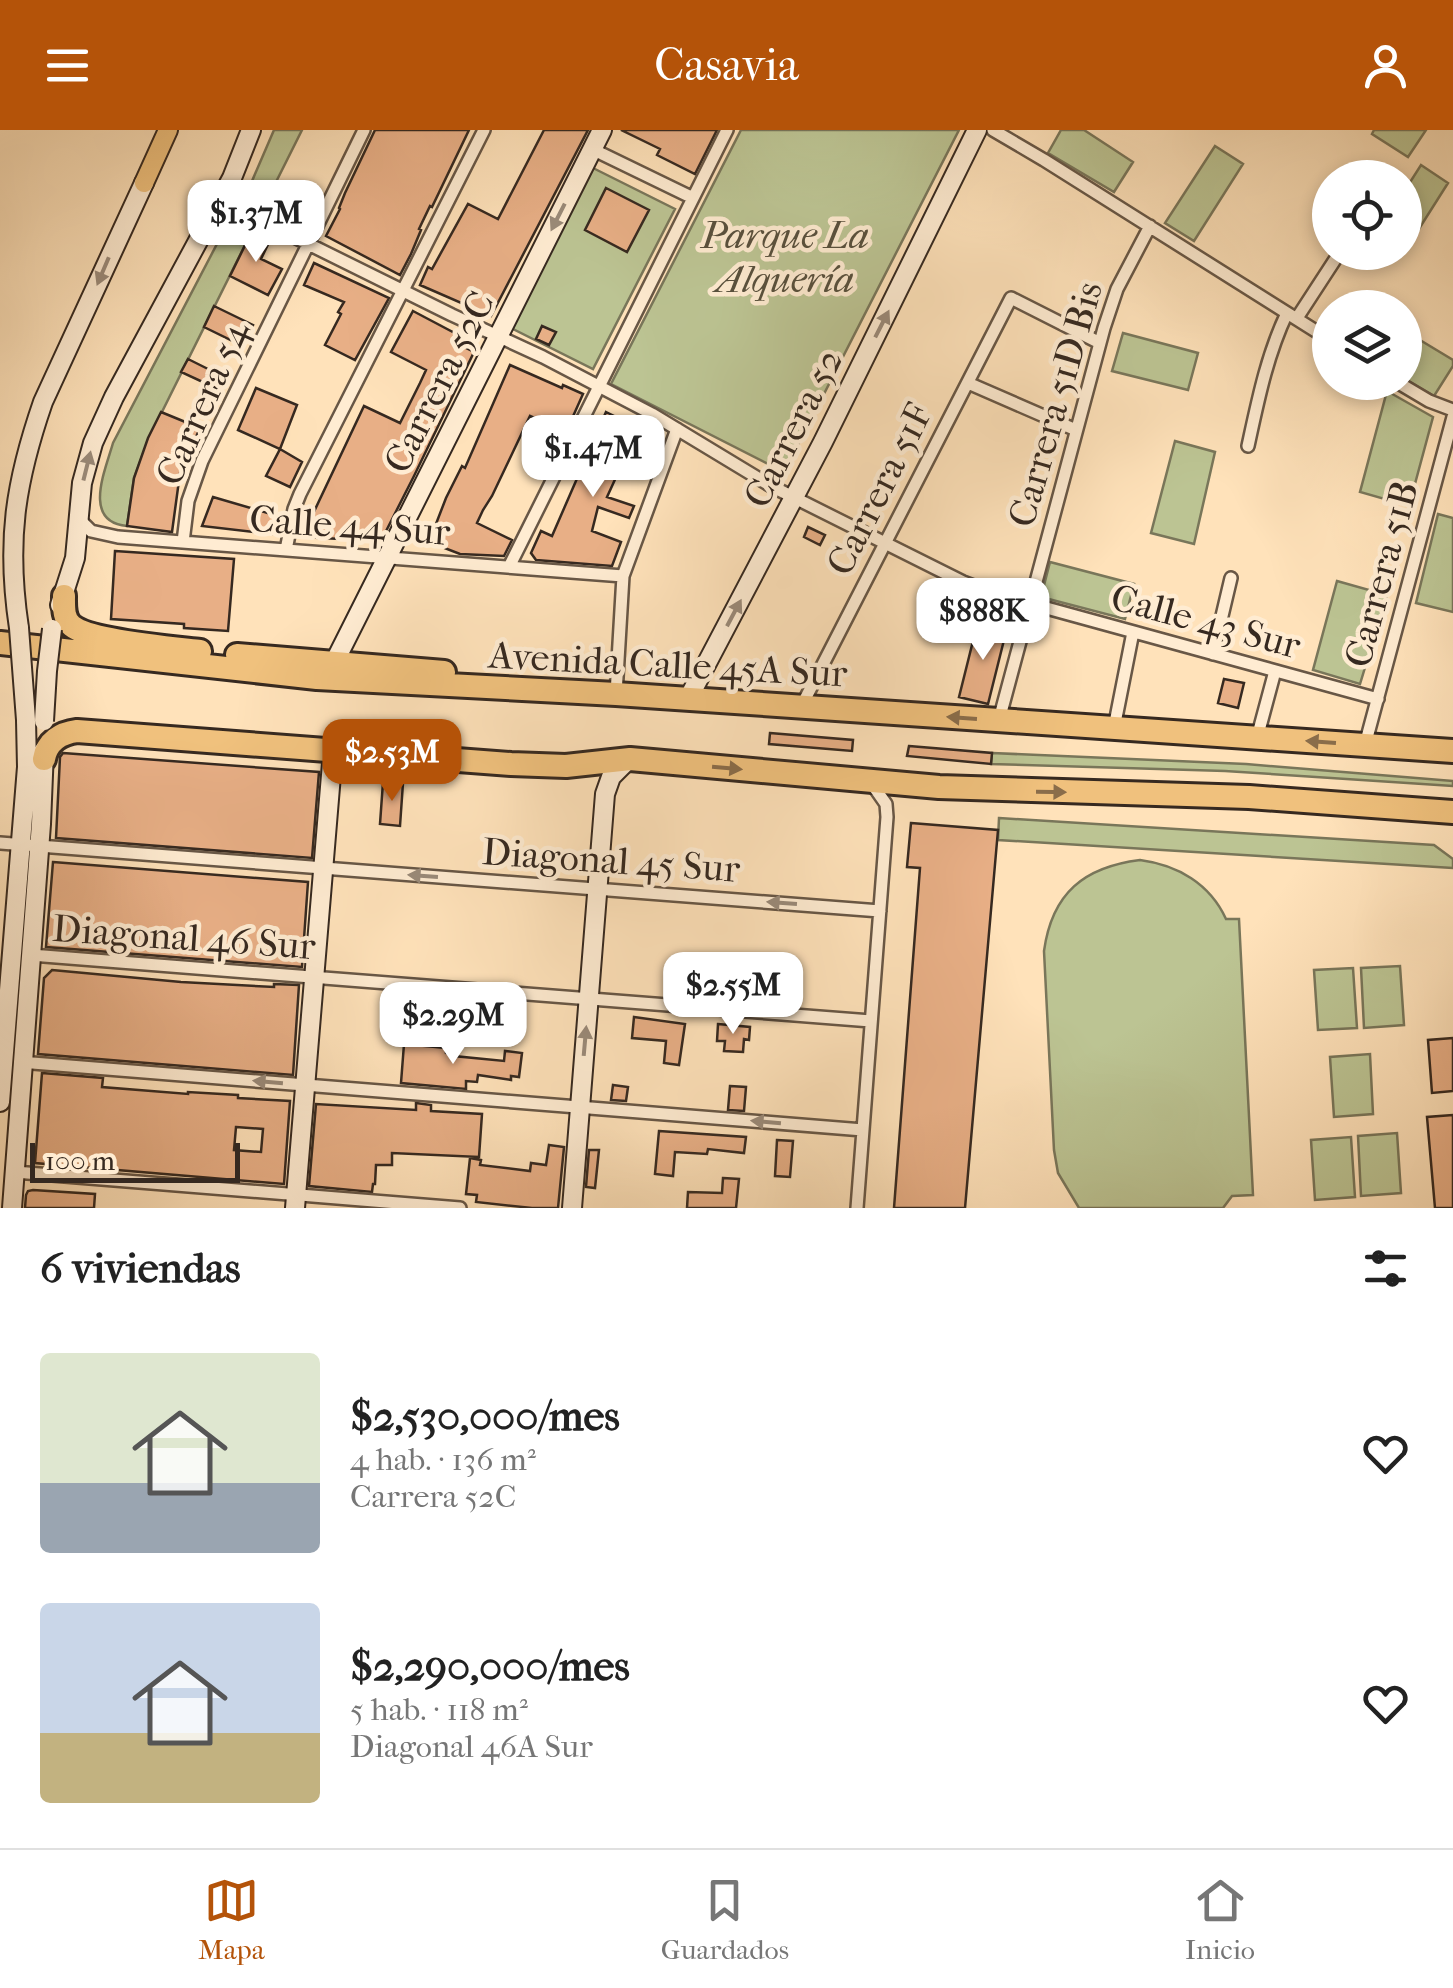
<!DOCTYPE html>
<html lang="es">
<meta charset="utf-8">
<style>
body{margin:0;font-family:"IM FELL French Canon",serif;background:#f6f6f6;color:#222;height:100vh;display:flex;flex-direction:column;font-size:38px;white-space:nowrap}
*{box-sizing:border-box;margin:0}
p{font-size:32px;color:#767676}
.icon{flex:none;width:55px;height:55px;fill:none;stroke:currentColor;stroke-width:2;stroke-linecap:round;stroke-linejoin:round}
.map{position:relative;height:1078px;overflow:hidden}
.sheet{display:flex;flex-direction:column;background:#fff;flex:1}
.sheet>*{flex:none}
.tools{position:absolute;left:1312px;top:30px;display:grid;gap:20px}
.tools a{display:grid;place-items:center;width:110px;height:110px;border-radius:50%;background:#fff;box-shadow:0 5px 15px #0003;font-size:50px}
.scale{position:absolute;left:30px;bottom:25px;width:210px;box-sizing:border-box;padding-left:10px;border:5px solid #362920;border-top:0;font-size:28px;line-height:35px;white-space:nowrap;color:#362920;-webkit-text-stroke:8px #ffecd2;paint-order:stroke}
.price{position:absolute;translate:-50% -85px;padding:0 22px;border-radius:20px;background:#fff;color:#222;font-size:32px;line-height:65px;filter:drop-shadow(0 2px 5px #0008)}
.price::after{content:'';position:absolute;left:50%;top:60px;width:30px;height:22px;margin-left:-15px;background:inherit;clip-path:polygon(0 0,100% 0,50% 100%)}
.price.current{background:#b45309;color:#fff}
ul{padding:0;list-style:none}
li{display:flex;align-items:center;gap:30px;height:250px;padding:0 40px}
li span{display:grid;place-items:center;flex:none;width:280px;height:200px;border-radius:10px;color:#555}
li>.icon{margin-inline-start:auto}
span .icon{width:120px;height:120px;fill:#fffc;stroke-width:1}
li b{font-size:42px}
h2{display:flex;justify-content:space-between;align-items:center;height:120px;padding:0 40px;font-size:42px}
header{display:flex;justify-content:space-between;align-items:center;height:130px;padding:0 40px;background:#b45309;color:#fff;font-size:45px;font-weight:600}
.tab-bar{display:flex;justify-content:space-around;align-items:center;height:140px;border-top:2px solid #e0e0e0;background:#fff;font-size:28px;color:#767676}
.tab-bar a{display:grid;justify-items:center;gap:5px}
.tab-bar .current{color:#b45309}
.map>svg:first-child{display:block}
.green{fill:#bcc493;stroke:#79765a;stroke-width:2.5}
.building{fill:#e8af86;stroke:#362920;stroke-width:2.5;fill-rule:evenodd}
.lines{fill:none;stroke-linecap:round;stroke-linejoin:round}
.street-casing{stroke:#685746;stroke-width:16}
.secondary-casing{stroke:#362920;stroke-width:22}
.primary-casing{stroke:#362920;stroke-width:22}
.highway-casing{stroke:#362920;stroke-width:28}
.street{stroke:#ffecd2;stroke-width:11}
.secondary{stroke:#ffecd2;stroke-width:18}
.primary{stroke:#f0c17d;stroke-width:18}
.highway{stroke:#f0c17d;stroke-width:22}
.secondary-bridge-casing{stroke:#362920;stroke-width:22;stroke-linecap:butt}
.secondary-bridge{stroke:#ffecd2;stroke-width:18}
.oneway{fill:#9a8a79}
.oneway2{fill:#8a6d4a}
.labels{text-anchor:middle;stroke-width:9;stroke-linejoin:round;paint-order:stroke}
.park-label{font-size:38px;font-style:italic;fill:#58503d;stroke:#ffecd2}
.street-label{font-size:38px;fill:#362920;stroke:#ffecd2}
</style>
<header><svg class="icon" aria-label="menu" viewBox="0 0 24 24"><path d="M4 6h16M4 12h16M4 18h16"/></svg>Casavia<svg class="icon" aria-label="person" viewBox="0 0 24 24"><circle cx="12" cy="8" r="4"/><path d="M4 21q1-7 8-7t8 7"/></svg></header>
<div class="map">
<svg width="1453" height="1078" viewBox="0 0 1453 1078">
<rect width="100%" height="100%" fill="#ffe2ba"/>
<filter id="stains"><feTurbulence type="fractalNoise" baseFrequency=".002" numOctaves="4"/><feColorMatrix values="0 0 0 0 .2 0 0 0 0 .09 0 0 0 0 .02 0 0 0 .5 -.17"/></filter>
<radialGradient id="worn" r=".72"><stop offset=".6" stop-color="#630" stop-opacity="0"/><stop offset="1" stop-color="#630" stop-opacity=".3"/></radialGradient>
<!-- green -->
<path class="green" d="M274,0H302L264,76L252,69L249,58Z
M741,0H959L784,342L611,254Z
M1061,0H1084L1133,32L1114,62L1048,23Z
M1374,0H1426L1408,27L1372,4Z
M1215,16L1243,34L1194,111L1165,93Z
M1421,35L1448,53L1405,121V60Z
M593,38L675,79L593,239L511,198Z
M243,97L253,99L149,308L134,348L127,396C82,392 105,341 113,313L218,112L228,101Z
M1405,201L1453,230V236L1434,266L1405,249Z
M1123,203L1198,223L1188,260L1112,241Z
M1387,261L1433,287L1409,376L1360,362Z
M1175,311L1215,322L1194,414L1151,403Z
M1438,384L1453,388V482L1416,473Z
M1050,432L1134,454L1125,489L1041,467Z
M1337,451L1387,465L1360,554L1313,540Z
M992,623L1246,634L1453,651V656L1225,641L991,634Z
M999,688L1434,715L1453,729V738L998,710Z
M1140,730C1178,735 1210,754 1226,789H1239L1253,1065L1232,1066L1223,1078H1079L1058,1043L1054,1020L1044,821C1052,763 1084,737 1140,730Z
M1400,836L1404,895L1364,898L1361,838Z
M1353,838L1357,898L1318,900L1314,840Z
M1370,924L1373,984L1334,987L1330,927Z
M1397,1003L1401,1063L1361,1066L1358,1006Z
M1351,1007L1355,1067L1315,1070L1311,1010Z"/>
<!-- building -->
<path class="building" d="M375,0H469L432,77L430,76L419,99L421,100L411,124L400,145L326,106L340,79L339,78L345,63Z
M544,0H588L491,186L420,155L428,137L432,139L468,74L498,89Z
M621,0H717L695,44L657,25L660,19Z
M606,58L649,80L627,122L585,100Z
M272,61L310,80L303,94L264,76Z
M253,99L271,108L261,129L282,139L268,165L230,146Z
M314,133L389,168L355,230L325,215L341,184L338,182L344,172L304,155Z
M214,176L253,195L243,216L204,197Z
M413,181L464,208L460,215L474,222L414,346L381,411L302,407L364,276L400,293L420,253L426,240L391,222Z
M542,196L556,202L549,215L536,209Z
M188,229L226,248L220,260L181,242Z
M510,235L562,258L563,255L583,264L566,302L530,286L492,366L483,380L477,393L512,410L504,426L460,424L429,412L446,368L462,336L465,338Z
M256,258L297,275L280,319L302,332L290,357L266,346L280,319L238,300Z
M161,282L200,298L180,343L172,402L127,396L134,348L148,308Z
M606,282L645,301L628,335L623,332L607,367L634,376L629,388L598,377L592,401L621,412L612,436L536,430L531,423L541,401L552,406Z
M213,367L278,386L272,404L202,396Z
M808,397L825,405L820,415L804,407Z
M115,421L234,429L228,501L184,498V494L111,489Z
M978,491L1007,498L988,574L959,567Z
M1224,549L1244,553L1238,578L1218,573Z
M770,603L853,610L852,621L769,614Z
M909,616L992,623L991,634L907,626Z
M63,623L319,642L312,728L56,708L60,627Z
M383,652L403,653L400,696L380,694Z
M911,693L998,700L965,1078H894L920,738L907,737Z
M53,732L308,752L302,837L46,817Z
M52,840L181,852L274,857V854L299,855L293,945L38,924L44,848Z
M634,887L685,894L679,935L664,933L666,911L632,908Z
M718,894L750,897L749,910L744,909L743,922L724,921L725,911H717Z
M1453,908V961L1432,963L1428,910Z
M404,914L446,918V923L454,924V926L504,931L505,921L522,923L519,947L511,946V950L478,945L477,952L466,951V959L401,953Z
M42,943L103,948L102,957L188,964V962L238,965V968L290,971L284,1054L35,1033ZM236,997L263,999L261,1022L234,1020Z
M613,955L628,957L626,971L611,970Z
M730,956L746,957L744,981L728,980Z
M416,973L431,975V981L482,984L479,1027L392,1023V1035H376L375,1054H373L372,1062L309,1056L316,974L416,980Z
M1453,985V1078H1435L1427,987Z
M659,1001L746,1007L744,1023L708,1019L707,1024L675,1022L673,1046L655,1044Z
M777,1010L793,1011L790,1047L775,1046Z
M549,1015L564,1017L558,1078H532L476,1072L477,1065L466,1064L470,1028L481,1030L480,1035L530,1041L531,1033L546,1035Z
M589,1020H599L595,1058L586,1057Z
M723,1048L739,1049L736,1078H687L688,1062L722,1063Z
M33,1060L95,1064L94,1078H25L26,1065L28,1061Z"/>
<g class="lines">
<!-- street casing -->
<g class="street-casing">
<path id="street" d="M993,0L1044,30L1330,210
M592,19L693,68
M211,89C234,82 249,85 270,95L452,185L543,227L652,284L771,356L963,452L992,463L1378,569
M1297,188L1340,122
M1397,252L1429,271L1453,280
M968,253L1076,300
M1248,316C1258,270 1267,225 1287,183
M79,389L91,401L118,407L623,446
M183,412L188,371L202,331L364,0
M286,420L294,379L300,364L484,0
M509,437L727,0
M1213,524L1231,448
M616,564L623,446L677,299
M801,577L1011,168L1100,213
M999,590L1104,198L1117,159L1150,96
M1114,598L1133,502
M1257,608L1275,541
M1365,615L1453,287
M0,713L880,781
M31,825L871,891
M20,932L863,1000
M15,1042L460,1078
M857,1078L887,687L886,674L872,654"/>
</g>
<!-- secondary casing -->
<g class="secondary-casing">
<path id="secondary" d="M60,475L75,428L82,353L93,313L114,267L232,48L251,0
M19,498C6,412 15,353 43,272L144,53
M334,533L602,0
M688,569L823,312L977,0
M0,972L27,637L26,590
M12,1078L41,694L44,620
M295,1078L333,621
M572,1078L605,664L611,647L629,629"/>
</g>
<!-- primary casing -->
<g class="primary-casing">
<path id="primary" d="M144,53L168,0"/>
</g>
<!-- highway casing -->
<g class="highway-casing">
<path id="highway" d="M64,466C64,477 63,489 72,496C90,511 174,518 200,521
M0,513L317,548L616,564L1453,621
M237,525L444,542
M44,629C47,611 61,603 77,601L511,634L566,636L630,629L939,657L1249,667L1453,682"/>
</g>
<!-- street -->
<use href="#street" class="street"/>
<!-- secondary -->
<use href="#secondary" class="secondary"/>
<!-- primary -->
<use href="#primary" class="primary"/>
<!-- highway -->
<use href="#highway" class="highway"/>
<!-- secondary-bridge casing -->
<g class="secondary-bridge-casing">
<path id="secondary-bridge" d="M19,498L26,590
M44,591L47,541L52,499"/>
</g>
<!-- secondary-bridge -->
<use href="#secondary-bridge" class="secondary-bridge"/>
</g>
<!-- one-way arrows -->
<defs><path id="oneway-solid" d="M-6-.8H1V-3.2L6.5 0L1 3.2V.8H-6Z" transform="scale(2.5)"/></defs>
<g class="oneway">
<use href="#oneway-solid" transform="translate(558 87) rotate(117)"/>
<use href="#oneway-solid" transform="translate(103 141) rotate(113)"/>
<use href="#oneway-solid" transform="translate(882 194) rotate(-63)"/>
<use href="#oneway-solid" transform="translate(87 336) rotate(-76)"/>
<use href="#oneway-solid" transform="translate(734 483) rotate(-62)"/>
<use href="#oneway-solid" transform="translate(423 746) rotate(-176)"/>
<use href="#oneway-solid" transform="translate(782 773) rotate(-176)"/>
<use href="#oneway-solid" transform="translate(585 911) rotate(-85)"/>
<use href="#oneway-solid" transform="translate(268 952) rotate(-175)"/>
<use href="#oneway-solid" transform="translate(766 992) rotate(-175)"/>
</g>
<g class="oneway2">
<use href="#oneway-solid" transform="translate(962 588) rotate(-176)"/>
<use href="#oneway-solid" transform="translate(1321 612) rotate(-176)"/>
<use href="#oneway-solid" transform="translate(727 638) rotate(5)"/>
<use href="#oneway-solid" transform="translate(1051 662) rotate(1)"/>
</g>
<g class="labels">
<!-- park labels -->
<g class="park-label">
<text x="785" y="118">Parque La<tspan x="785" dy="44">Alquería</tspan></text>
</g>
<!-- street labels -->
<g class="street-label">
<text transform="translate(439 252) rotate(-63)" y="13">Carrera 52C</text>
<text transform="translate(202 273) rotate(-66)" y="13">Carrera 54</text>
<text transform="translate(1055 274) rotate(-74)" y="13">Carrera 51D Bis</text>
<text transform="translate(793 298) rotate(-63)" y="13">Carrera 52</text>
<text transform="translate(879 359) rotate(-63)" y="13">Carrera 51F</text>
<text transform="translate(350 395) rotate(4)" y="13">Calle 44 Sur</text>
<text transform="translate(1381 444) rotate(-75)" y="13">Carrera 51B</text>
<text transform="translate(1206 491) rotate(15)" y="13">Calle 43 Sur</text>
<text transform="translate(668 534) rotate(3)" y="13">Avenida Calle 45A Sur</text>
<text transform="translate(611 730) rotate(4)" y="13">Diagonal 45 Sur</text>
<text transform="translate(184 807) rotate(4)" y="13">Diagonal 46 Sur</text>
</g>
</g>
<rect width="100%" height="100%" filter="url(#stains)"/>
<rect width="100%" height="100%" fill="url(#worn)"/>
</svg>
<div class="tools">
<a><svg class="icon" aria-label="locate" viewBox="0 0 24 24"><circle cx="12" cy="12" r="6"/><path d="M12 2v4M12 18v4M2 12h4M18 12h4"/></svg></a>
<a><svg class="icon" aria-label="layers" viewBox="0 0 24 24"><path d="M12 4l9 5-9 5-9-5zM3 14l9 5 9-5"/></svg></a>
</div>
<div class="scale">100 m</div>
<b class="price" style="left:256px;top:135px">$1.37M</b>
<b class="price" style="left:593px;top:370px">$1.47M</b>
<b class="price" style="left:983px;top:533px">$888K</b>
<b class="price current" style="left:392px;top:674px">$2.53M</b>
<b class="price" style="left:733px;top:907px">$2.55M</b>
<b class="price" style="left:453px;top:937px">$2.29M</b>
</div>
<section class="sheet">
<h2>6 viviendas<svg class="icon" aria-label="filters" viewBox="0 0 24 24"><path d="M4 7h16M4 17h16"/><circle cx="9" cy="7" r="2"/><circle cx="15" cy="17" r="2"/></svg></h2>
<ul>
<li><span style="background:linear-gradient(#dfe7d0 65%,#9aa5b1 0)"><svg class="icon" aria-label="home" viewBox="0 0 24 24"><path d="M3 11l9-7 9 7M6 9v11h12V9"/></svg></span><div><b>$2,530,000/mes</b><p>4 hab. · 136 m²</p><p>Carrera 52C</p></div><svg class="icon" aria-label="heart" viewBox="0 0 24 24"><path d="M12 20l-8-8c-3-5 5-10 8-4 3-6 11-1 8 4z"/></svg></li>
<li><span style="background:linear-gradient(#c9d6e8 65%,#c2b280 0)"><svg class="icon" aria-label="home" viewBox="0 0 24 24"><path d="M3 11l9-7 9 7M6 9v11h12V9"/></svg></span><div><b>$2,290,000/mes</b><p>5 hab. · 118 m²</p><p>Diagonal 46A Sur</p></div><svg class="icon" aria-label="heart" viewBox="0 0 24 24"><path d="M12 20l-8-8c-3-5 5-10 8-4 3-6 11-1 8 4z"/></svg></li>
</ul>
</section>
<nav class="tab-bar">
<a class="current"><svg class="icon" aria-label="map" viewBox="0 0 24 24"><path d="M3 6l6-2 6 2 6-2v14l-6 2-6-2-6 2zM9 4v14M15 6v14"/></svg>Mapa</a>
<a><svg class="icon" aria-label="saved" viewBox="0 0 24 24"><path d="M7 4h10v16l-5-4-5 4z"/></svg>Guardados</a>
<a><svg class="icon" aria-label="home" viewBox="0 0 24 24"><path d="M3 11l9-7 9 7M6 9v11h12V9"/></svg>Inicio</a>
</nav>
